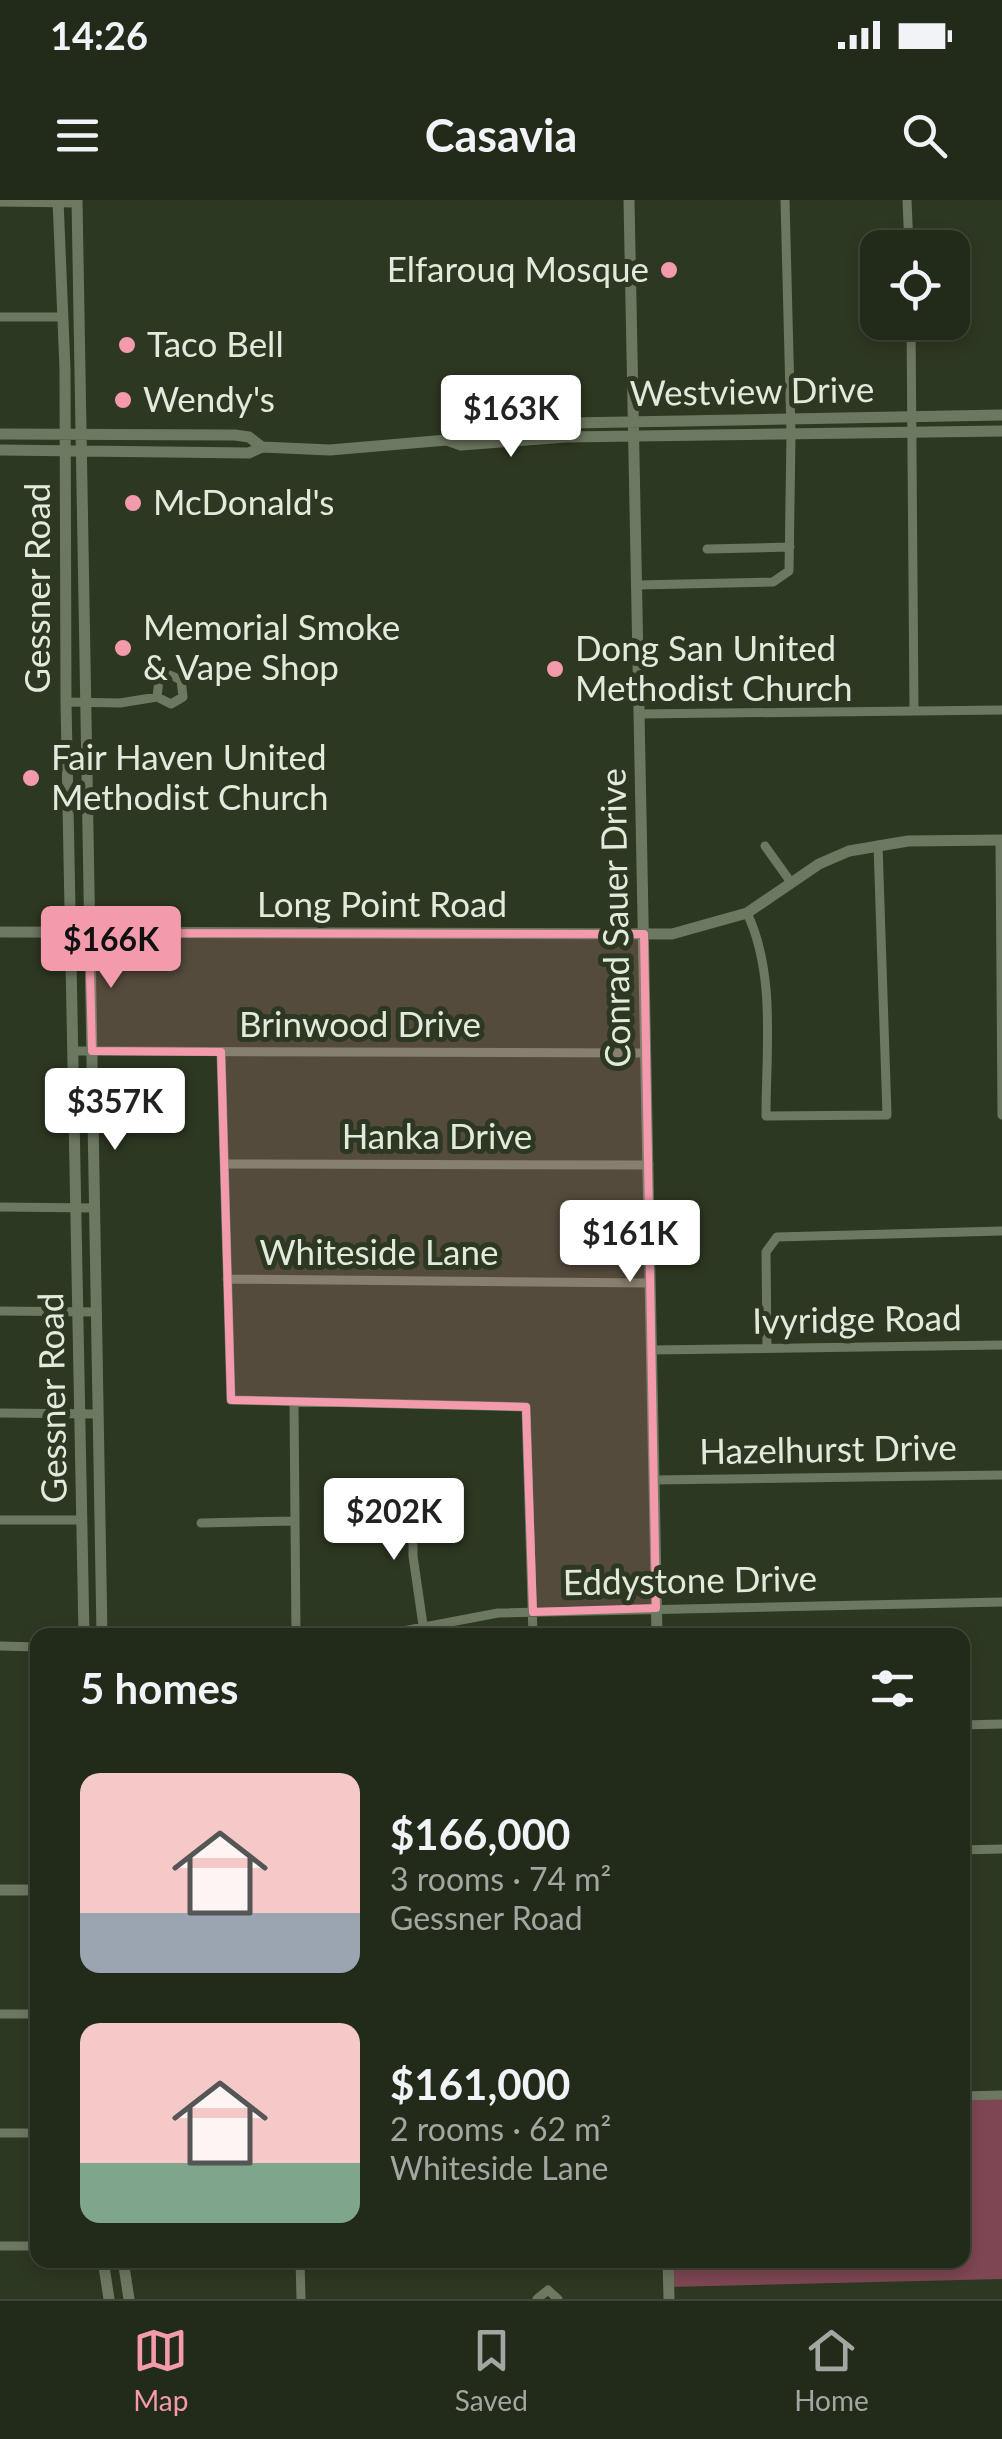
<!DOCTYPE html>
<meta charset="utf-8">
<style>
body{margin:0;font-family:Lato,sans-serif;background:#2e3627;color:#f1f3f6;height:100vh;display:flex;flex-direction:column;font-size:38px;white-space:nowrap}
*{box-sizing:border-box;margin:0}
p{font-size:32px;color:#a2a7a2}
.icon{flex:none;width:55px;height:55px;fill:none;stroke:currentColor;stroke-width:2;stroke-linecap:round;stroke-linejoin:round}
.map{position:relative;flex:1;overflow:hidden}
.panel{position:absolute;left:30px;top:1428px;width:940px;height:640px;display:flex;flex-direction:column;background:#222a1a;border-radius:20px;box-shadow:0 5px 15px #0003,0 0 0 2px #3f4639}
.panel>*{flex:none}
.controls{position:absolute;left:860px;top:30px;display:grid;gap:20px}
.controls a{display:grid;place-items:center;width:110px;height:110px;border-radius:20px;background:#222a1a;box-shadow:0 5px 15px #0003,0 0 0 2px #3f4639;font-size:50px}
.price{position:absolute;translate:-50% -85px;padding:0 22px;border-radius:10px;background:#fff;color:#222;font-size:32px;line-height:65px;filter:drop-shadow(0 2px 5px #0008)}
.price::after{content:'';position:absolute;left:50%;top:60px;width:30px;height:22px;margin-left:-15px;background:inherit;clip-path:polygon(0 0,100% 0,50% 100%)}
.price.selected{background:#f39aac;color:#111}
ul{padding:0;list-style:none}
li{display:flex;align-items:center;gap:30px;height:250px;padding:0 50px}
li span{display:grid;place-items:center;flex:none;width:280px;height:200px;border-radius:20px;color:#555}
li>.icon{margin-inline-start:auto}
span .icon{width:120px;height:120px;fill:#fffc;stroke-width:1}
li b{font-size:42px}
h2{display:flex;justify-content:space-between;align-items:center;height:120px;padding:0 50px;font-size:42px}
.status{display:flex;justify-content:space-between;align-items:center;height:70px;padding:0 50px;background:#222a1a;direction:ltr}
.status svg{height:28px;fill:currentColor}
header{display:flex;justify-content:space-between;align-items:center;height:130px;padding:0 50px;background:#222a1a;font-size:45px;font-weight:700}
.tab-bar{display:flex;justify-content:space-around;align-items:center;height:140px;border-top:2px solid #3f4639;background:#222a1a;font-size:28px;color:#a2a7a2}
.tab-bar a{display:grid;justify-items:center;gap:5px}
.tab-bar .selected{color:#f39aac}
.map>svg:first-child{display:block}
.green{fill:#7d4652}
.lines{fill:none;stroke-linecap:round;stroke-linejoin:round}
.street{stroke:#6c7961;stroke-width:9}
.secondary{stroke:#6c7961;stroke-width:11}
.marked{fill:#f39aac;fill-opacity:0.2;stroke:#f39aac;stroke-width:8;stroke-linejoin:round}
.poi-dot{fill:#f39aac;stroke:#2d3822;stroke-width:4}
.labels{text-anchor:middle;stroke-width:10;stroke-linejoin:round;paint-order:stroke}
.poi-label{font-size:35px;fill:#e3eadd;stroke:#2d3822;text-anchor:start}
.street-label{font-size:35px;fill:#e3eadd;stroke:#2d3822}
</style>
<div class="status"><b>14:26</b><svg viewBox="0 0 49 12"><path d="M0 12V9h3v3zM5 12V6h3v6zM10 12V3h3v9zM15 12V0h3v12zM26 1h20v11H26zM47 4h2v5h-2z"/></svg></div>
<header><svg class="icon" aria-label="menu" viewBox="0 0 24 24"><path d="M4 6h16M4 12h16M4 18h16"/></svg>Casavia<svg class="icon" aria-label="search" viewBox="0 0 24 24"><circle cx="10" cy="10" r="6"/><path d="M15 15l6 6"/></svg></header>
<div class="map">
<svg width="1002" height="2099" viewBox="0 0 1002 2099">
<rect width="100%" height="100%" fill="#2d3822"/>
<!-- green -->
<path class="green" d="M1002,1895V2079L669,2087L668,2060H962L963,1896Z"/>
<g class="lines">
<!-- street -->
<path class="street" d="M907,0L909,48
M0,2L77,3
M0,117H61
M911,122L914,511
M707,349L790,347
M637,385L773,382L789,371L791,234L785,0
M66,502L120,503L157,497L171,504L183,497L181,480L170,475L159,480L157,497
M639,514L1002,510
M1000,640L1002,915
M765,646L790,681
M747,713C776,774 766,850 766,916L887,915L878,645
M74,851L646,853
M221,852L231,1200L526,1207L533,1435
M224,964L649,965
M0,1007L95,1008
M227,1079L650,1083
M0,1111L97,1112
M767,1148L766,1052L777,1037L1002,1031
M652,1150L1002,1145
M294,1204L296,1435
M0,1213L98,1214
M654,1280L1002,1275
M413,1296V1356L423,1425
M0,1320H82
M201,1323L294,1321
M382,1435L498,1413L1002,1402
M0,1446L38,1447
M962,1525L1002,1524
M962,1650L1002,1649
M964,1770L965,1896
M0,1814H38
M962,1896L1002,1895
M0,1933H38
M0,2046H38
M300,2060L301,2099
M419,2060H429
M537,2099L548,2090L558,2099"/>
<!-- secondary -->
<path class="secondary" d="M58,0L65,169L66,502L84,1435
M77,0L102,1435
M629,0L657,1435
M0,234L235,235L249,237L262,247
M447,240L460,229L516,224L1002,215
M0,250L249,253L262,247L330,250L447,240L461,245L566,237L1002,231
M0,732L672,734L747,713L819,664L849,651L908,641L1002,640
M0,1690H38
M103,2060L109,2099
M123,2060L129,2099
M668,2060L669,2099"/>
</g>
<!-- marked area -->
<path class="marked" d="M89,733L644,734L656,1408L533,1412L526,1207L231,1200L221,852L92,851Z"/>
<!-- markers -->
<g class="poi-dot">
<circle cx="669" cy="70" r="10"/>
<circle cx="127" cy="145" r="10"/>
<circle cx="123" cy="200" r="10"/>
<circle cx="133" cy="303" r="10"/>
<circle cx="123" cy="448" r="10"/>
<circle cx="555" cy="469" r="10"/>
<circle cx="31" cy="578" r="10"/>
</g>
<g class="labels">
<!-- poi labels -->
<g class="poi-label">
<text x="649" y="82" text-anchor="end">Elfarouq Mosque</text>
<text x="147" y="157">Taco Bell</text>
<text x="143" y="212">Wendy's</text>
<text x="153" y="315">McDonald's</text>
<text x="143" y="440">Memorial Smoke<tspan x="143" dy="40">&amp; Vape Shop</tspan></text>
<text x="575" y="461">Dong San United<tspan x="575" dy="40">Methodist Church</tspan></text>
<text x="51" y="570">Fair Haven United<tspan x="51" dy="40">Methodist Church</tspan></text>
</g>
<!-- street labels -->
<g class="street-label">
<text transform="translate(752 192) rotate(-1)" y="12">Westview Drive</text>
<text transform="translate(38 388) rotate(-90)" y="12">Gessner Road</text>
<text x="382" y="717">Long Point Road</text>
<text transform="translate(616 718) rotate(-91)" y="12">Conrad Sauer Drive</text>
<text x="360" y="837">Brinwood Drive</text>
<text x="437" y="949">Hanka Drive</text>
<text x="379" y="1065">Whiteside Lane</text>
<text transform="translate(857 1120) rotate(-1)" y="12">Ivyridge Road</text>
<text transform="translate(53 1198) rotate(-91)" y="12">Gessner Road</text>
<text transform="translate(828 1250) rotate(-1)" y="12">Hazelhurst Drive</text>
<text transform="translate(690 1381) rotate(-1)" y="12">Eddystone Drive</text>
</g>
</g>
</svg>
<div class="controls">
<a><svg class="icon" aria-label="locate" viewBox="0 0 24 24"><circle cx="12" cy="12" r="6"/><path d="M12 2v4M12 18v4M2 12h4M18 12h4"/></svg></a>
</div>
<b class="price" style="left:511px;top:260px">$163K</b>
<b class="price selected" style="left:111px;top:791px">$166K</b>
<b class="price" style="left:115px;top:953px">$357K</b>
<b class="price" style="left:630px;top:1085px">$161K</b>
<b class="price" style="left:394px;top:1363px">$202K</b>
<section class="panel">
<h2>5 homes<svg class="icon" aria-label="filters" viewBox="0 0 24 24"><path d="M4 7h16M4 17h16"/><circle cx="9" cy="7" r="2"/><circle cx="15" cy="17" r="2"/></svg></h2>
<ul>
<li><span style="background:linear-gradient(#f6c9c9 70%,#9aa5b1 0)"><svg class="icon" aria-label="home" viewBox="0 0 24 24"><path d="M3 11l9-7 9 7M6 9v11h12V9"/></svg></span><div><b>$166,000</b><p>3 rooms · 74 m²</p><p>Gessner Road</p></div></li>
<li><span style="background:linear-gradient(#f6c9c9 70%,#7fa58c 0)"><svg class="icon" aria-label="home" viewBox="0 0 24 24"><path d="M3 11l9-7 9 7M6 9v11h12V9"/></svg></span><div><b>$161,000</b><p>2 rooms · 62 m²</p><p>Whiteside Lane</p></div></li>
</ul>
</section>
</div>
<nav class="tab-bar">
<a class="selected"><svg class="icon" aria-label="map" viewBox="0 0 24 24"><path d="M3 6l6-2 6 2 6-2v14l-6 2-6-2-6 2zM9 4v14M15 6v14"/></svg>Map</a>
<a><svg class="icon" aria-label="saved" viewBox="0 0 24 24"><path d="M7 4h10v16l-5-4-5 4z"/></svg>Saved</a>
<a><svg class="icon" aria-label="home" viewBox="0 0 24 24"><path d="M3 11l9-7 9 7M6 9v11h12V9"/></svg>Home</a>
</nav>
